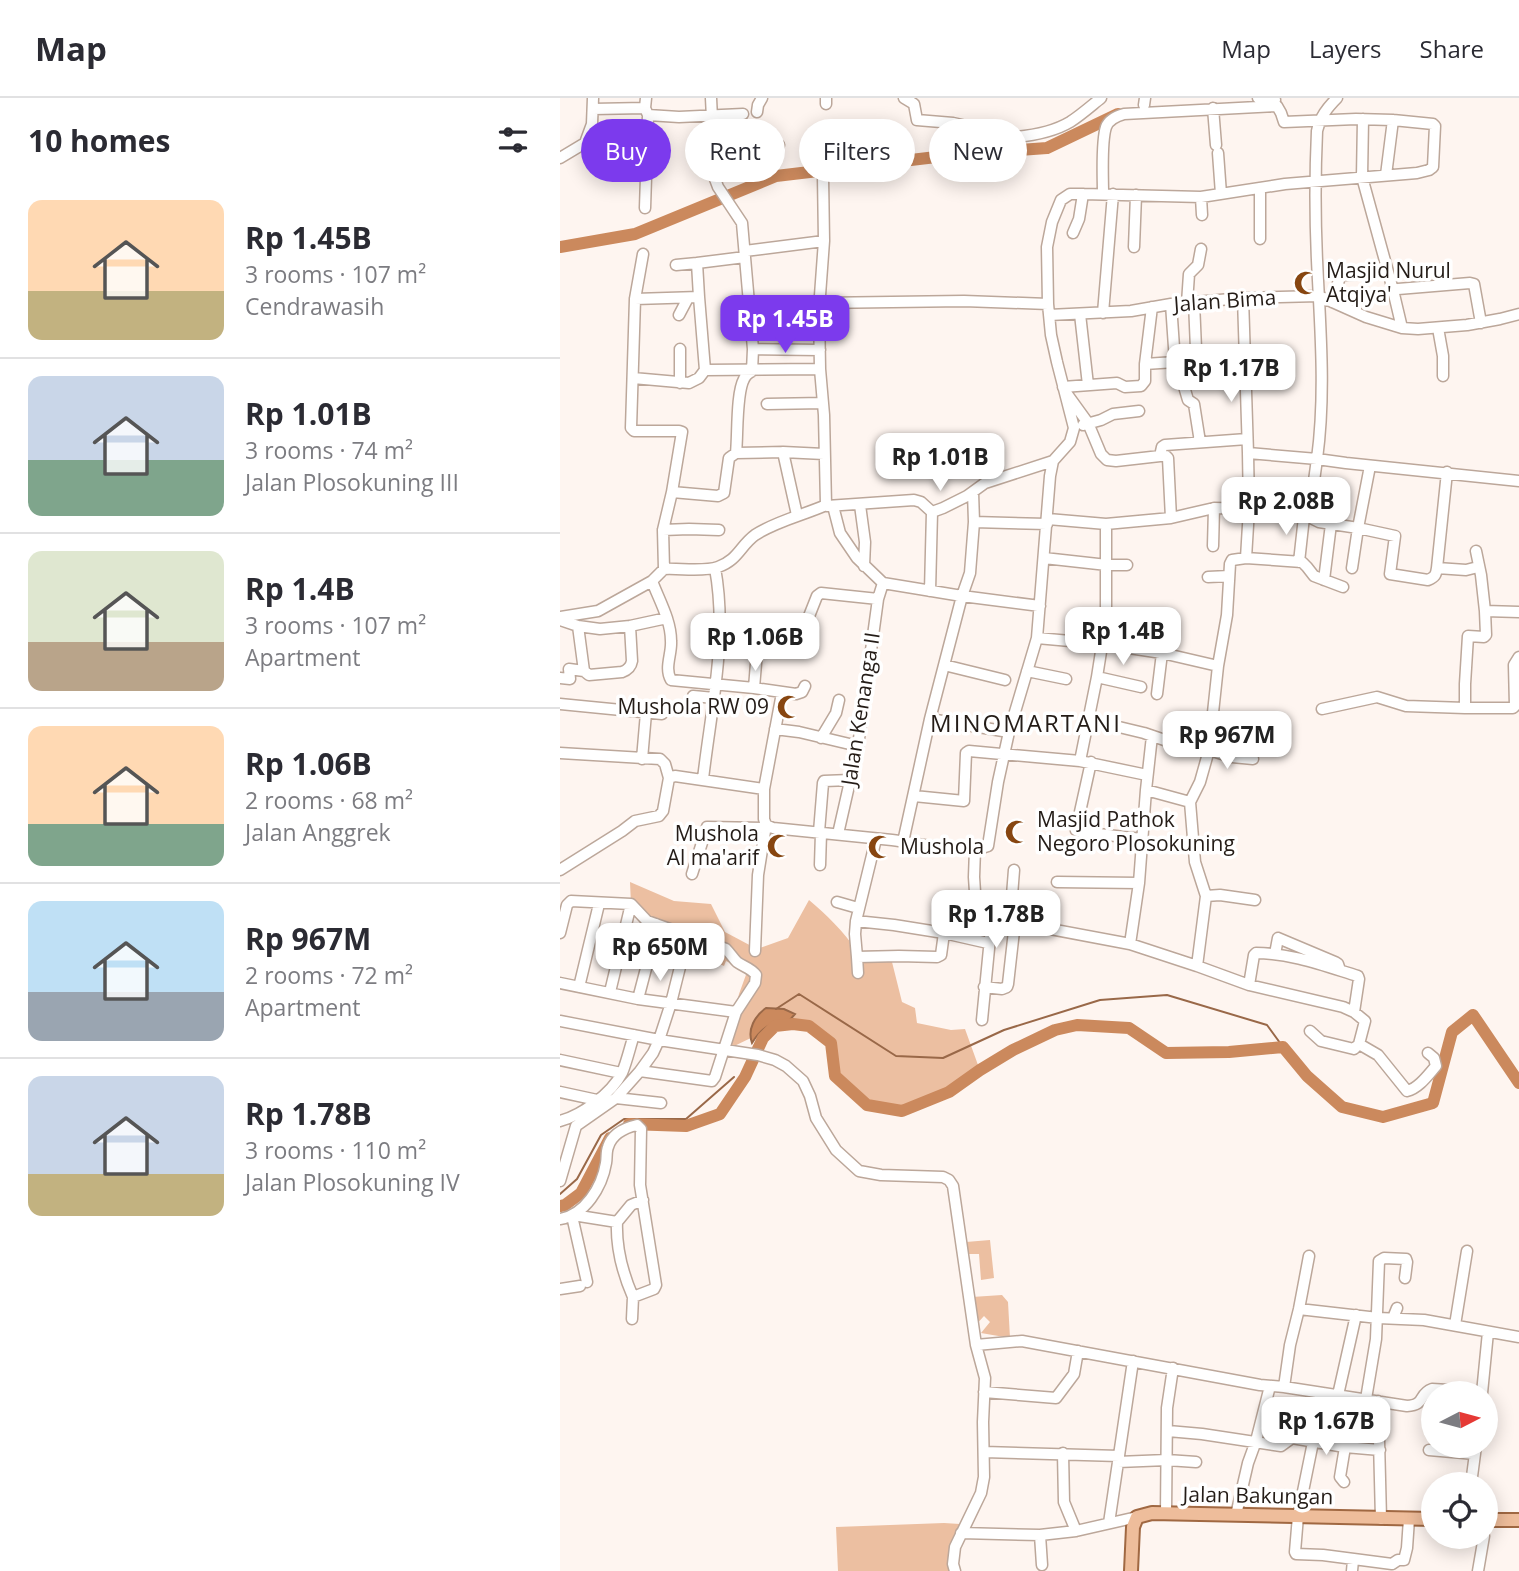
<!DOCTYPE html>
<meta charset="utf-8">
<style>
body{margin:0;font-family:"Open Sans",sans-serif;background:#f2f2f3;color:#2b2b33;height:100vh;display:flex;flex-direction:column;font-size:26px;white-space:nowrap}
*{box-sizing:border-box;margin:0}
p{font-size:23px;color:#7c7c81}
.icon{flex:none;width:38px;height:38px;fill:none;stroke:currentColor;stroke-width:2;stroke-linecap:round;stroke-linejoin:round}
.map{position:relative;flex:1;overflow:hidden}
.drawer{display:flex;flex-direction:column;background:#fff;width:560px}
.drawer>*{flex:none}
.guide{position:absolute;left:21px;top:21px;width:665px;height:63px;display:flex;gap:14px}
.needle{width:46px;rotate:84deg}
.controls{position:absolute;left:861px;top:1283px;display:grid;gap:14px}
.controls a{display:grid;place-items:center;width:77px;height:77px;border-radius:50%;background:#fff;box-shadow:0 4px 18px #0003;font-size:35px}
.price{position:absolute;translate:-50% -60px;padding:0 16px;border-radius:14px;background:#fff;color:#222;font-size:23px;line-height:46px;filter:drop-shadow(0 2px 4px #0008)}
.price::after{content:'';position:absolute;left:50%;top:42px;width:21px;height:16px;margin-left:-10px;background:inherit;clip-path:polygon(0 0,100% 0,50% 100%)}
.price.selected{background:#7c3aed;color:#fff}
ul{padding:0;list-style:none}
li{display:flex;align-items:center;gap:21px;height:175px;padding:0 28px}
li+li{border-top:2px solid #e1e1e2}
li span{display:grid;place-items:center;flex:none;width:196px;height:140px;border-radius:14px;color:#555}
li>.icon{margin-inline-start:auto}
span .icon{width:84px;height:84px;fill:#fffc;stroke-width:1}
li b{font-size:30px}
h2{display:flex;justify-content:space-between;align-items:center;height:84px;padding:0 28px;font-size:30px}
.pill{padding:0 24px;border-radius:32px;background:#fff;box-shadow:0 4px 18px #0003;font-size:24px;line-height:63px}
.pill.selected{background:#7c3aed;color:#fff}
header{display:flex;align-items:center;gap:42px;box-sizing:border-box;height:98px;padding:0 35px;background:#fff;border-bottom:2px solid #e1e1e2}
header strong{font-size:33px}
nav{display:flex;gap:38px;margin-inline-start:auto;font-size:24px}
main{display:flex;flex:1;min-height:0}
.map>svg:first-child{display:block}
.green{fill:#ecbfa1}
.water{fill:#cb895d;stroke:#996848;stroke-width:2}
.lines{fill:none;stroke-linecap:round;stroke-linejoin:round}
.stream{stroke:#996848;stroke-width:2}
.river{stroke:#cb895d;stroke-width:12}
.minor-casing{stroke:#bca79a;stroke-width:13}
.major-casing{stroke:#a06842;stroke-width:16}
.minor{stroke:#fff;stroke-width:10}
.major{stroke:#eebd9b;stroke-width:12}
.labels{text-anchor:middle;stroke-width:7;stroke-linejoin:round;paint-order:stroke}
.poi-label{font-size:21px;fill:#241c17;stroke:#fff;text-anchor:start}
.street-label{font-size:21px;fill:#241c17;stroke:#fff}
.quarter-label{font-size:24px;letter-spacing:2px;fill:#241c17;stroke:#fff}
</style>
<header>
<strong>Map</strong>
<nav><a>Map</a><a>Layers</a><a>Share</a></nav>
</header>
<main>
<section class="drawer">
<h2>10 homes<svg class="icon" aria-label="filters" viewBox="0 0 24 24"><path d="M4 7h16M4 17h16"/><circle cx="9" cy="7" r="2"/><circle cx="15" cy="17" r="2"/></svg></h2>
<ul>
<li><span style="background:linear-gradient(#ffd9b3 65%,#c2b280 0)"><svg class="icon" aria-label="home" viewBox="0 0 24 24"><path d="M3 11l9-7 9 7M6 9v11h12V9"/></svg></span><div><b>Rp 1.45B</b><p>3 rooms · 107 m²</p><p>Cendrawasih</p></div></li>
<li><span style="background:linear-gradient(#c9d6e8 60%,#7fa58c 0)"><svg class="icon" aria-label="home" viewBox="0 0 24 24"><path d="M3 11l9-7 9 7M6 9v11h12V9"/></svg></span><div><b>Rp 1.01B</b><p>3 rooms · 74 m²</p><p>Jalan Plosokuning III</p></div></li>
<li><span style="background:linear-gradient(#dfe7d0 65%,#b9a48a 0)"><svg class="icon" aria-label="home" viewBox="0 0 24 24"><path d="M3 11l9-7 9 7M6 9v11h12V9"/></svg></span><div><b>Rp 1.4B</b><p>3 rooms · 107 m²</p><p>Apartment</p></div></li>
<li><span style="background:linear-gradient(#ffd9b3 70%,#7fa58c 0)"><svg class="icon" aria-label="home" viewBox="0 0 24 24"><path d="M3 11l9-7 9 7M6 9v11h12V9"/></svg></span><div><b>Rp 1.06B</b><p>2 rooms · 68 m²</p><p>Jalan Anggrek</p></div></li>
<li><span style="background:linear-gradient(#bfe0f5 65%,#9aa5b1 0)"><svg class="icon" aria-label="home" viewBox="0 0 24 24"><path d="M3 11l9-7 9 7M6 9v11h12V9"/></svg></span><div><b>Rp 967M</b><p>2 rooms · 72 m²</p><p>Apartment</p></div></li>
<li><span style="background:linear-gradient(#c9d6e8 70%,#c2b280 0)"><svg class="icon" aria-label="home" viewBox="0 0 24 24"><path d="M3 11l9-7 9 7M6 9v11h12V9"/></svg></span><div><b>Rp 1.78B</b><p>3 rooms · 110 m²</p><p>Jalan Plosokuning IV</p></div></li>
</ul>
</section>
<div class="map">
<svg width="959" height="1473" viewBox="0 0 959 1473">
<rect width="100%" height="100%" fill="#fef5f0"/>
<!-- green -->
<path class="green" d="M70,784L114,803L151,806L165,834L197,851L228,840L249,802C267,817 283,833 297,853L329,852L342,904L355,910L357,925L391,932L405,931L418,967L388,989L341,1009L305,1004L277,978L273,943L248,923L214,924L197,937L164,953L179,896L187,874L166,863L164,868L147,860L149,848L86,824L71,806Z
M430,1142L434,1180L421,1182L419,1156H408L406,1144Z
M442,1197L448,1204L450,1240L421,1235L430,1224L424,1218L414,1229L412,1199Z
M384,1425L400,1426C392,1442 388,1455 394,1473H278L276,1429Z"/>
<!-- water -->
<path class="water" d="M206,910L224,911L235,916L229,923C211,924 202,929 192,945C187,931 195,918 206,910Z"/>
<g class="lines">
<!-- stream -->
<path class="stream" d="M216,911L239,896L336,958L383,960L444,932L540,902L607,897L707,927L723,949
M0,1096L17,1081L41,1037L64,1021H126L174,979"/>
<!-- river -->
<path class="river" d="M0,149L75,136L216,78L393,57L487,50L558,16
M69,1026L126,1028L160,1016L185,979L203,940L215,928L233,926L249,928L271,945L275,978L307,1007L342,1013L389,994L420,972L453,952L495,932L517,927L569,930L606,955L669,954L723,949L747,978L782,1009L823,1019L873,1005L892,934L913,917L959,985
M0,1108L5,1107L21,1095L50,1040"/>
<!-- minor casing -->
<g class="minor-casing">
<path id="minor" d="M344,0L354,6L357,22L393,25L415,30L435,39L441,40C464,39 490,36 510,24C521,17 531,8 541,0
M698,0L715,2
M777,0C767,10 760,19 757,33C755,76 755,119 757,162C760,228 766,294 757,361L786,365L959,383
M266,6V0
M584,7L585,0
M653,10L656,47
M33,11L85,10
M197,14L198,7L202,0
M88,17L119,19L183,16
M803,21L802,79L833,192L842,230
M154,53L219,47
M658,55L661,96
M0,60L25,45L32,26L33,0
M826,77L833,22
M263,78L264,143
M700,90V141
M641,99L642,117
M85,110L88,17L85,10L86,0
M513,135L519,121L523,96
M574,149L576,97
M83,156L75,201L71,330L74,333H119L122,334L112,394
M116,167L137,165
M838,191L910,185L914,186L921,225
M139,199L137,165L185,159
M75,201L139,199L145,272L260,271
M772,204L780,179L784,177L812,176
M259,205L404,203L488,206
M627,205L629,176L638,167L641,151
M611,206L615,264L620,283L625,285L639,281L653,274L648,257L640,255L636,251L634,204
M191,213L259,211
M543,215L553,96
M520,216L528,287
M119,217L128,200
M489,217L571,213L611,206L683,200L759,198L806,219L842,230L858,231L907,227L940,221L959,216
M878,230L883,258V278
M193,251L260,252
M585,266L592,209
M73,280L129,285L139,280L145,272
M120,285V251
M623,285L628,302L634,306L640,344
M503,289L557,285L565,289L581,288L585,283V266L615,264
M507,296L528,325L541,356L547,362L556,363L600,358L602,349L605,347L687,341
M207,306L263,305
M523,327L541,322L553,316L579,313
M223,354L237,417
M176,355L223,354L264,356
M600,358H606L608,360L611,420
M300,407L305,444L304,468
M267,408L354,402L361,404L372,414L383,410L407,398L425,385L493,363
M273,408L280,435L297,460L323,485L402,498L480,508
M749,419L759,424L798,430L810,368
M488,421L546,426L611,420L654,410L689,411L697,416L749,419L757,361L688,355
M414,424L487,426
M103,432L129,431L159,432
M653,448L654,410
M916,453L921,477L925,513
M484,460L547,467H567
M686,460L742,464L747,469L754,478L783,489
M739,464L744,419
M792,470L798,430L835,438L830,476L868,482C875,479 876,477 877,470L887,374
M877,470L906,472L918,469
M104,471L103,432L112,394L158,398L164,395L169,360L176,355C178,337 176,295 184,281C186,276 188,276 192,273L193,251L182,125L158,89L155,81L151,0
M648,479L669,478
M764,482L771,426
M92,483C99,502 111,522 111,543C112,556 104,570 111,582L194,590L236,596L242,594L245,588
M370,493L372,414
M959,514L925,513L926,537L924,539L908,538L905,586V610H953L955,608L954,567L959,559
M0,519L38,513L92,483L104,471C119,470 144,474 158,469C178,462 180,448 195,437C216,423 244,417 266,407L264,317L260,271L259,211L264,143L185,153
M0,522L18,528L24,573
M18,528L40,531L70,528L107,520
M477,540L543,546L602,555L658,568
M384,567L445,582
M467,573L506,581
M537,579L581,589
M0,580L10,581L9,571L24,573L29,577L62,574C68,572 71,569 72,563L70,528
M194,590L198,541H240L257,498L261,495L318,501
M597,596L602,555
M133,598L154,600
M0,606L102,616
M762,611L817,599L846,608L905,610
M370,621L449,634
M559,629L584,635L622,648
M215,631L239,634L298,648
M261,640L276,615L279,602
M649,652L672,659L693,661
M0,655L100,661L105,666L109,680
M82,661L86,615
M520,663L537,579L546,522V426
M531,664L516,732L521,734L582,741
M143,681C151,611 168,540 155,470
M204,691L222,595
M586,692L630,704
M354,698L404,703L406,655L409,653L520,663L587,677
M259,734L263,685L264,683L290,682
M278,736L298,648L318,501L323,485
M316,741L296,823L295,836L297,859L339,858L377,859L381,857L384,835L428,845
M343,744L370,621L402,498L410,475L414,424L413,394
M415,751L414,779L416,809L432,820L570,846L637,868L689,887L783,909L794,914L805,923L799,946L818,957L847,993C859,990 868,977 876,968L874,960L868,955
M260,767L261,735
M0,772L62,733L75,723L99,718L103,713L109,680L115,678L204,691V721L206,727L213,730C253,734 292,738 332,742C358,745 405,757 428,748L438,684L449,634L477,540L490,378L493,363L510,344L514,330L497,264L491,237L488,206L487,149L492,124L501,102L510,96H523L641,99L725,86L857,75L869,72L873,69L875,28L873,26L833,22L796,21L724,24L721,15L717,8L564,16C557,18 549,21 546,29C541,44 543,79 543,96
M132,776L147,729L205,730
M497,784L579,785
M646,798L660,797L695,802
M277,804L298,810
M296,823L334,827L384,835
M450,823L454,772
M0,835L7,807L11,803L71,806L87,823L166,851C170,855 173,860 177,864C184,869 191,870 196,877L195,885L176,914L155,979L152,983L80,973
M570,846L579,785L586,692L592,638
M195,853L198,777L206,727
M715,856L718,840L775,864L778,866L780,872
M297,859L298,875
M637,868L646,798L635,764L630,704L640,684L649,652L658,568L667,517L670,466L672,462L686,460L689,411L688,355L683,200
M0,885L78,901L176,914
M689,887L694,857L696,855C730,855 765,868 798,878L799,881L794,914
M19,889L39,806
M424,889L442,891L447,889L448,886L455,824
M50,894L71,806
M78,901L89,859L96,826
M422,922L432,820
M0,923L99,942L198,957L215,962L226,968L243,983L250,998L256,1020L276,1052L299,1073L321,1077L383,1079L389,1082L393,1088L416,1247L425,1280L423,1324L424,1379L421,1395L395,1449L393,1466L395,1473
M750,933L761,943L794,951L799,946
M0,962L61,975
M0,994L37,1002
M56,1000L101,1005
M0,1023C22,1017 51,996 62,975C67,963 70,949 74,937
M16,1028L56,1000L80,973L93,955L99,942L111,905L128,837
M0,1083L16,1028
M13,1117L57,1124
M12,1118L27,1184
M0,1121C25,1117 42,1089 46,1065C47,1060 46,1054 48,1049C52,1036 64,1030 77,1027L81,1031L80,1087L96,1187L94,1191L73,1199C63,1176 56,1148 57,1124L71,1107L83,1102
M0,1191L20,1188
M739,1211L818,1220L864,1222L959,1239
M833,1220L837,1210
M72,1221L73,1199
M895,1227L907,1153
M416,1247L462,1243L700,1287L724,1289L847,1308C866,1307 858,1296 872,1291L922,1294
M724,1289L730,1247L739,1211L749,1158
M424,1294L496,1300L514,1276L518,1253
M763,1295L738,1418L735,1454L736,1456L763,1457L832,1466L838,1462H844L847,1450L849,1421
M922,1295L928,1234
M778,1297L796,1217
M806,1301L816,1241L819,1163L824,1160L846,1161L847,1164L845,1180
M818,1303L821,1421
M608,1333L642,1336L721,1348L732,1340L785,1349L820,1352
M869,1352L915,1356
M424,1354L559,1358
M503,1355L504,1404L516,1433
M558,1364L607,1362L636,1364
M784,1384L780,1379L785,1349
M911,1386L916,1348
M606,1415L607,1310L613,1270
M676,1417L688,1365L696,1343L710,1288
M549,1425L573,1263
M401,1435L480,1437L516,1433L577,1419
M480,1437L482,1467
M792,1473L793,1462
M918,1473L924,1438"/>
</g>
<!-- major casing -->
<g class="major-casing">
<path id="major" d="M926,1422H959
M571,1473L573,1429L577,1419L592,1415L873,1421"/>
</g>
<!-- minor -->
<use href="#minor" class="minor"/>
<!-- major -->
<use href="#major" class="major"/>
</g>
<!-- icons -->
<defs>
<g id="mosque-bare" transform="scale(1.89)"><path d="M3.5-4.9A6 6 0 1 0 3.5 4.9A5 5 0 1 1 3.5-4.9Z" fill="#874611" stroke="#fff" stroke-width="2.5" paint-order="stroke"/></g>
</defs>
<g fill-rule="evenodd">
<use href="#mosque-bare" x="746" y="185"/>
<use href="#mosque-bare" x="229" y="609"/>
<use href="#mosque-bare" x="457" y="734"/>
<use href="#mosque-bare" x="219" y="748"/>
<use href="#mosque-bare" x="320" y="749"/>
</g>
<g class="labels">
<!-- poi labels -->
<g class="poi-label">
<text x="766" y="180">Masjid Nurul<tspan x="766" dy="24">Atqiya'</tspan></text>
<text x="209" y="616" text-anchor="end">Mushola RW 09</text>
<text x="477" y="729">Masjid Pathok<tspan x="477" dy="24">Negoro Plosokuning</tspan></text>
<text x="199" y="743" text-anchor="end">Mushola<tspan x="199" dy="24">Al ma'arif</tspan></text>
<text x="340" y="756">Mushola</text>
</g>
<!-- street labels -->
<g class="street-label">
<text transform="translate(665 203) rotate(-4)" y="7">Jalan Bima</text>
<text transform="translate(301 611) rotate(-81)" y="7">Jalan Kenanga II</text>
<text transform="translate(698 1398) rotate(1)" y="7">Jalan Bakungan</text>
</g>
<!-- quarter labels -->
<g class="quarter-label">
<text x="466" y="634">MINOMARTANI</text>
</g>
</g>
</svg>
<div class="controls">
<a><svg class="needle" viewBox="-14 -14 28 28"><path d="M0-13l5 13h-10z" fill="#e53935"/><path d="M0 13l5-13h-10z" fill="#7c7c81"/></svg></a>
<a><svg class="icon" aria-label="locate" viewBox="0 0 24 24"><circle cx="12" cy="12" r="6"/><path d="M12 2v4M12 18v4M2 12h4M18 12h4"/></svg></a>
</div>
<b class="price selected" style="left:225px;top:257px">Rp 1.45B</b>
<b class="price" style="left:671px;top:306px">Rp 1.17B</b>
<b class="price" style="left:380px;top:395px">Rp 1.01B</b>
<b class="price" style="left:726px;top:439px">Rp 2.08B</b>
<b class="price" style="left:563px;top:569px">Rp 1.4B</b>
<b class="price" style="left:195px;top:575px">Rp 1.06B</b>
<b class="price" style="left:667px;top:673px">Rp 967M</b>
<b class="price" style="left:436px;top:852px">Rp 1.78B</b>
<b class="price" style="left:100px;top:885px">Rp 650M</b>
<b class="price" style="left:766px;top:1359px">Rp 1.67B</b>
<div class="guide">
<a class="pill selected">Buy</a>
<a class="pill">Rent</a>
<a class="pill">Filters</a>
<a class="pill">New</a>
</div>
</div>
</main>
